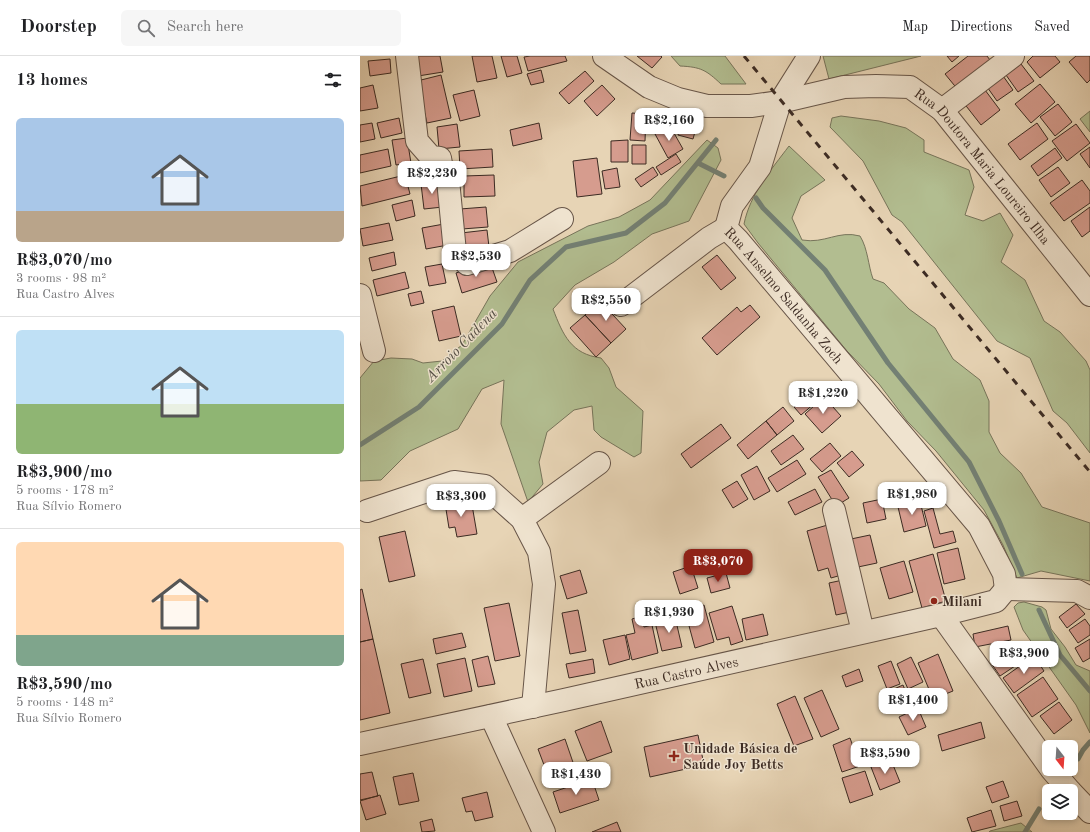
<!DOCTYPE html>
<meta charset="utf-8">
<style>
body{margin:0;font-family:"Old Standard TT",serif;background:#f6f6f6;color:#202124;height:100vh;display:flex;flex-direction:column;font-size:15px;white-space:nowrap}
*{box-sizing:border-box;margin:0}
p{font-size:13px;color:#757577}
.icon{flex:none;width:22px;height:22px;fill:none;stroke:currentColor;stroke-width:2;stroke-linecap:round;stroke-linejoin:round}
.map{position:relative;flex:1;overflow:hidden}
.drawer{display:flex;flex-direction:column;background:#fff;width:360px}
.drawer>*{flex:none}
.needle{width:26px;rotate:163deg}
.controls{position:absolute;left:682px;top:684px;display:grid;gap:8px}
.controls a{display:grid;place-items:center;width:36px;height:36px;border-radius:6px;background:#fff;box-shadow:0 2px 6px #0003;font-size:20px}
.price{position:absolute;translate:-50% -34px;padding:0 9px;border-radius:8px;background:#fff;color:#222;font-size:13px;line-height:26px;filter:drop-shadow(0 1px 2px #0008)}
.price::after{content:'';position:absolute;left:50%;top:24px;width:12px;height:9px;margin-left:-6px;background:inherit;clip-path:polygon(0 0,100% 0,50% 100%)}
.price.current{background:#8f2418;color:#fff}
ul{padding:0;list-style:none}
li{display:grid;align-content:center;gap:8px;height:212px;padding:0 16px}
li+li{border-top:1px solid #e0e0e0}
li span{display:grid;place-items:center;height:124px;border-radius:6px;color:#555}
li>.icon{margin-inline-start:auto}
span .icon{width:72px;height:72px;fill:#fffc;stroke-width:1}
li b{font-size:17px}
h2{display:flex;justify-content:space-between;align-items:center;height:48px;padding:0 16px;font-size:17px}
header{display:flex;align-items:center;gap:24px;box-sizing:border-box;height:56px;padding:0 20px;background:#fff;border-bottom:1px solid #e0e0e0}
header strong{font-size:19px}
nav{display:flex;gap:22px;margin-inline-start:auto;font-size:14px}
.search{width:280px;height:36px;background:#f6f6f6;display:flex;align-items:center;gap:10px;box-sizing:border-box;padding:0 14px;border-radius:6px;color:#757577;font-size:15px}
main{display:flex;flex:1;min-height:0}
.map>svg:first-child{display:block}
.green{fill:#b2bd90;stroke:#77745a}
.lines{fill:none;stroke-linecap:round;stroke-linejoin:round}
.stream{stroke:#738074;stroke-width:5}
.building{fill:#d69c8e;stroke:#3c2b23}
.minor-casing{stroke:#675548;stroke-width:24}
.minor{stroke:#efe3cf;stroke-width:22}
.rail{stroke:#3c2b23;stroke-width:3;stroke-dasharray:7 7;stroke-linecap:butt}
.poi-dot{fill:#8f2418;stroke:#efe3cf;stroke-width:1.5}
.labels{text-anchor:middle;stroke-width:3;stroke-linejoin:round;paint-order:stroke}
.street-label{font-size:14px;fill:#3c2b23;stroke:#efe3cf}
.poi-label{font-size:14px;font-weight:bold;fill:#3c2b23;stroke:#efe3cf;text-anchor:start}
.water-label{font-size:15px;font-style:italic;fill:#534e45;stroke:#efe3cf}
</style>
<header>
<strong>Doorstep</strong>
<div class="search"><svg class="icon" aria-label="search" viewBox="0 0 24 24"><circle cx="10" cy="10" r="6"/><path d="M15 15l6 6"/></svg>Search here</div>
<nav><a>Map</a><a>Directions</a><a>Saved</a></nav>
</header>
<main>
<section class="drawer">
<h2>13 homes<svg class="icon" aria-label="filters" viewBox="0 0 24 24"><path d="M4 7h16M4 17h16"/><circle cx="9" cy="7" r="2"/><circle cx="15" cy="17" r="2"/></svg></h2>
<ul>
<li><span style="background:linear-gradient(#a9c7e8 75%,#b9a48a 0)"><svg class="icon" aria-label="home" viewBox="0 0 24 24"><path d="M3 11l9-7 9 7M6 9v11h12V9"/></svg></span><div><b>R$3,070/mo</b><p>3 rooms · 98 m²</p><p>Rua Castro Alves</p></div></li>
<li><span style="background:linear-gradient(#bfe0f5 60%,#8fb573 0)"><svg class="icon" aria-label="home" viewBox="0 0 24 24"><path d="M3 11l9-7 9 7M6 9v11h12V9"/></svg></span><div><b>R$3,900/mo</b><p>5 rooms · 178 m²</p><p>Rua Sílvio Romero</p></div></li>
<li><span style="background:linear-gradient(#ffd9b3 75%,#7fa58c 0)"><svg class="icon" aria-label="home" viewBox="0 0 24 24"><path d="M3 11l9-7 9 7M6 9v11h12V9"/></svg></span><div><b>R$3,590/mo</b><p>5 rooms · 148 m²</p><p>Rua Sílvio Romero</p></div></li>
</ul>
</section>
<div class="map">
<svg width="730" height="776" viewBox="0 0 730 776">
<rect width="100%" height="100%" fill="#e7d4b5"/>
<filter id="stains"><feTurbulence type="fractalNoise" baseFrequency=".005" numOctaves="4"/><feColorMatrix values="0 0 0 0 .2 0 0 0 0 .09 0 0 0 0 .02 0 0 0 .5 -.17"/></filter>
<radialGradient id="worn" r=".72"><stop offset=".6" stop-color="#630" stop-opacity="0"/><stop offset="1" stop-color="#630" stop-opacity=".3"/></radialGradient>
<!-- green -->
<path class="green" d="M311,0H365L386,28H361C346,14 341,11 320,10Z
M463,0H561L469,23Z
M730,55V76L720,63Z
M481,60L519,65L546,72L564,84V96L609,114L614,131L605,159L623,165L640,157L653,179L641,206L665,224L684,265L700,276L726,305L730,314V397L707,367L693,355L670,302L637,285L542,166L532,159L503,105L470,71L472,62Z
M347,84L358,92L361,104L329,165L292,178L254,206L215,229L193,253C203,279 211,298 241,302L249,312L256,331L283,355L281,397L274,401L241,381L234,374L232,350L214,354L187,376L179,406L183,428L168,446L141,368L144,324L122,333L98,373L50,395L21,424L0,425V322L14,305L31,302L52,303L63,307L82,305L102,289L130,240L158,206L228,170L259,161L290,144Z
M429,90L465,124L441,140L432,162L442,184C465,188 478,174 500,180C508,193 508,209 513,223L524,227L549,253L575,272L593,303L620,324L629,345V376L640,397L661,417L682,451L730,467V525L681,515L657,522L643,489L624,454L576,395L547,365L519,328L487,295L398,187L384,168C390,138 411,114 429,90Z
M664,546L682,551L686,554L691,573L705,591L716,609L730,615V677L716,649L663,574L654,551L658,547Z
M661,767L672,776H629L630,775Z"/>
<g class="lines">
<!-- stream -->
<path class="stream" d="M338,107L364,120
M396,142L403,152L465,214L528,307L609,406L639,465L662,518
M0,389L59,351L142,268L170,224L206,191L266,177L305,147L356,84
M679,554L700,599L730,635
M718,703L723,694L730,686
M665,776L679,753"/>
</g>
<!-- building -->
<path class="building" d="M55,0H80L83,16L58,20Z
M112,0H132L137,22L117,26Z
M141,0H157L162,17L147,21Z
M170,0H205L207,5L168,15L164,1Z
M277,0H301L302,1L292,12Z
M587,0H599L592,6Z
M608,0H627L633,8L599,35L585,18Z
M673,0H695L700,6L680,22L667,6Z
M716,0H730V24L727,27L709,6Z
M30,3L31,17L10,20L8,5Z
M661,8L674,25L658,36L646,19Z
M181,14L184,26L171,29L167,18Z
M225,15L234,25L209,48L199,37Z
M641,17L653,34L637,45L625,28Z
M81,19L91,62L67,67L57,25Z
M680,28L695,46L671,67L655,48Z
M13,29L18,52L0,55V32Z
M242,29L255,43L237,60L224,45Z
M622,30L640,54L621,69L603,46Z
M114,34L120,60L100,65L93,39Z
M698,48L712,66L695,80L680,61Z
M307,53L318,55L315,69L304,67Z
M272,57L286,58L285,85L270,84Z
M323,60L338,65L333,83L318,79Z
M39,62L42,77L21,82L17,67Z
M12,67L15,83L0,86V69Z
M179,67L182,83L153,90L150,74Z
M677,67L688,83L660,104L648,88Z
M97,68L100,91L79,93L77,71Z
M716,68L730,87L707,105L692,85Z
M310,70L323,93L308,102L295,78Z
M47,82L51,107L36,109L32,84Z
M268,84V106H251V85Z
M272,89H286V108H272Z
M730,91V112L720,98Z
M695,92L702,102L678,120L671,110Z
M28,93L31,110L0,117V99Z
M132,93L133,111L100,113L99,95Z
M316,98L321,106L301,119L296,111Z
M237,102L242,138L217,141L213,105Z
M293,111L298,119L281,131L275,123Z
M698,111L710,127L691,141L679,124Z
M257,112L260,131L245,133L242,115Z
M45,119L50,138L2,150L0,130Z
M134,119L135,140L104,141V120Z
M722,124L730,135V147L704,165L690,147Z
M80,125L83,151L64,153L61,128Z
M52,144L55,160L36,165L32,149Z
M126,151L128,171L102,173L100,153Z
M730,151V175L722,181L711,165Z
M29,167L33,184L3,190L0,173Z
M84,168L88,189L66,193L62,172Z
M127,174L129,191L103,194L101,177Z
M34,196L36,209L12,215L9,202Z
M357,199L376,222L361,234L342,211Z
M130,206L137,226L102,237L96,217Z
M82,208L86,227L69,230L65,211Z
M45,216L49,232L17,240L13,224Z
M61,235L64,247L51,250L48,238Z
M240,245L266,273L251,287L225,259Z
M390,249L400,261L357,299L342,282L377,251L381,256Z
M94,250L101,280L79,285L72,255Z
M225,259L251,287L236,301L210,272Z
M448,339L455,347L441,359L434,351Z
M464,341L481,360L462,377L445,358Z
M423,351L434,365L417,379L406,365Z
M406,365L417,379L388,403L377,389Z
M361,368L371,382L331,412L321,398Z
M433,379L444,393L421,409L411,395Z
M470,387L481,400L462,416L450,403Z
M492,395L504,409L489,421L477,407Z
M437,404L446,418L417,436L408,422Z
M397,410L410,435L394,444L381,419Z
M471,414L489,442L476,450L458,421Z
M377,425L388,443L373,452L362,434Z
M455,433L462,446L435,459L428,446Z
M111,443L117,478L97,481L95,471L89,472L85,447Z
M522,443L526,463L507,467L503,447Z
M560,445L566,470L544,476L538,451Z
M573,452L580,478L593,475L596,486L574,492L564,455Z
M471,468L485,518L471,522L468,512L458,515L447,475Z
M45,475L55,520L29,526L19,481Z
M510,479L517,507L498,511L491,483Z
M598,492L605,523L584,528L577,497Z
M573,498L586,545L562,552L549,505Z
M544,505L553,536L529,543L520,512Z
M331,510L338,532L320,538L313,516Z
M220,514L227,537L207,543L200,520Z
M366,517L370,532L351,537L347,522Z
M483,524L490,556L476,559L469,527Z
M2,533L13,583L0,586V534Z
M149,547L160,600L135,605L124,552Z
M716,548L725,558L707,572L699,561Z
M344,549L354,586L335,592L325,555Z
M372,550L383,585L371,589L369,581L357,584L349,557Z
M218,554L226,595L210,598L202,557Z
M403,558L408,579L386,584L382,563Z
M282,560L284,571L292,569L298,597L272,604L266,579L275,577L272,563Z
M315,561L322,591L302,595L295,566Z
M725,563L730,570V579L718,587L709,574Z
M648,570L651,584L615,591L613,578Z
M102,577L106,591L76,598L73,583Z
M265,579L270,603L249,609L243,584Z
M13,583L30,657L0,664V586Z
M730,583V602L723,606L715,592Z
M666,587L672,598L659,606L652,594Z
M649,594L658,608L640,620L631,607Z
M578,598L593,635L573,643L558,607Z
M128,600L135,628L118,631L112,604Z
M674,600L684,615L654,637L643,622Z
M551,601L563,626L548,633L537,608Z
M105,602L112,635L84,641L77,608Z
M63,603L71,637L49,642L41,608Z
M233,603L235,617L209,622L206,608Z
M531,605L540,628L527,633L518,610Z
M499,613L503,625L486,631L482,620Z
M683,621L698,643L672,661L657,639Z
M543,629L551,649L535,656L527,636Z
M462,634L479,673L461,681L444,642Z
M435,640L453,683L434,690L417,648Z
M699,646L712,664L694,678L680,660Z
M558,652L566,671L548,679L539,661Z
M241,665L252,696L227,705L215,675Z
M621,666L625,682L582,695L578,679Z
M338,679L344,709L290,721L284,691Z
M490,682L500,710L482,716L473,689Z
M205,683L218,721L192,730L178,693Z
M531,704L540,726L520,734L511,711Z
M505,715L513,739L490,747L482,722Z
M12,716L18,740L0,744V718Z
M53,717L59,745L39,749L33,721Z
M232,723L239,744L200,757L193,736Z
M643,725L649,741L632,747L626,731Z
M127,736L133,761L115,765L112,755L106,756L102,742Z
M20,739L26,758L6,764L0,745Z
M657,745L662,760L644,765L640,750Z
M631,754L636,770L612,776L607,762Z
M72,763L75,775L62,776L60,766Z
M257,766L261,776H232Z"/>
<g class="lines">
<!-- minor casing -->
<g class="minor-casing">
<g id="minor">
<path d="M47,0L57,85L71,101L80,102L83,119L88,124L95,196L107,208L150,195L202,163"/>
<path id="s1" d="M244,0L289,31L318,43L347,50H391L420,46L484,31L516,30L550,31L582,54L730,239"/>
<path id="s2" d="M449,0L420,46L400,111L372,150L366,172L378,184L619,470L644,518L646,533"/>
<path d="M582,54L653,0"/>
<path d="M0,239L14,295"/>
<path d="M261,249L349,182L366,172"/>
<path d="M474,454L503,576"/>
<path d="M7,455L94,426L125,430L162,463L179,496L184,528L173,651"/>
<path d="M162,463L239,407"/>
<path d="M646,533L717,535L730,542"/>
<path d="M581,559L689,710"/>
<path d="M131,660L184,776"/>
<path id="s3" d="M0,688L204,644L581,559L636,545L646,533"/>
<path d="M691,713L710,735"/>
<path d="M711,736L730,756"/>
</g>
</g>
<!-- minor -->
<use href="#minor" class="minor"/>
<!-- rail -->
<path class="rail" d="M384,0L730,416"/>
</g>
<!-- markers -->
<g class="poi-dot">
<circle cx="574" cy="545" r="4"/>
<path d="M312 694h4v4h4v4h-4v4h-4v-4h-4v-4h4z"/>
</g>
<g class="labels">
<!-- street labels -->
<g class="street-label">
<text dy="5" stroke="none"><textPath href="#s1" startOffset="429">Rua Doutora Maria Loureiro Ilha</textPath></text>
<text dy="5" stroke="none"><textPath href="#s2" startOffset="282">Rua Anselmo Saldanha Zoch</textPath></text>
<text dy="5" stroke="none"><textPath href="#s3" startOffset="334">Rua Castro Alves</textPath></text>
</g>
<!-- poi labels -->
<g class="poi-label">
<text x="582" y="550">Milani</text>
<text x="323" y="697">Unidade Básica de<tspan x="323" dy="16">Saúde Joy Betts</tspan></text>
</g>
<!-- water labels -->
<g class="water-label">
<text transform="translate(101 289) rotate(-46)" y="5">Arroio Cadena</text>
</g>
</g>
<rect width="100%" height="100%" filter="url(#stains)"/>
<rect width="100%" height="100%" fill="url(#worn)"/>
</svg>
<div class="controls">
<a><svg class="needle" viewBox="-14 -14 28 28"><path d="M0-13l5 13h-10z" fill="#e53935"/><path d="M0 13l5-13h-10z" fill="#757577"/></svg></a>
<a><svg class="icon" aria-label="layers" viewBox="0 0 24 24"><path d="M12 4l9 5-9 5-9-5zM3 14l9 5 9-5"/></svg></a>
</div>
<b class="price" style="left:309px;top:86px">R$2,160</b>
<b class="price" style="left:72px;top:139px">R$2,230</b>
<b class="price" style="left:116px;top:222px">R$2,530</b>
<b class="price" style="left:246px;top:266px">R$2,550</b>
<b class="price" style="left:463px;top:359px">R$1,220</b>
<b class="price" style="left:552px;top:460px">R$1,980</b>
<b class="price" style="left:101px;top:462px">R$3,300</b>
<b class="price current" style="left:358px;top:527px">R$3,070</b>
<b class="price" style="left:309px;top:578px">R$1,930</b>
<b class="price" style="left:664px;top:619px">R$3,900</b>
<b class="price" style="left:553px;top:666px">R$1,400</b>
<b class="price" style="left:525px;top:719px">R$3,590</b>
<b class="price" style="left:216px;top:740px">R$1,430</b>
</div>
</main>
